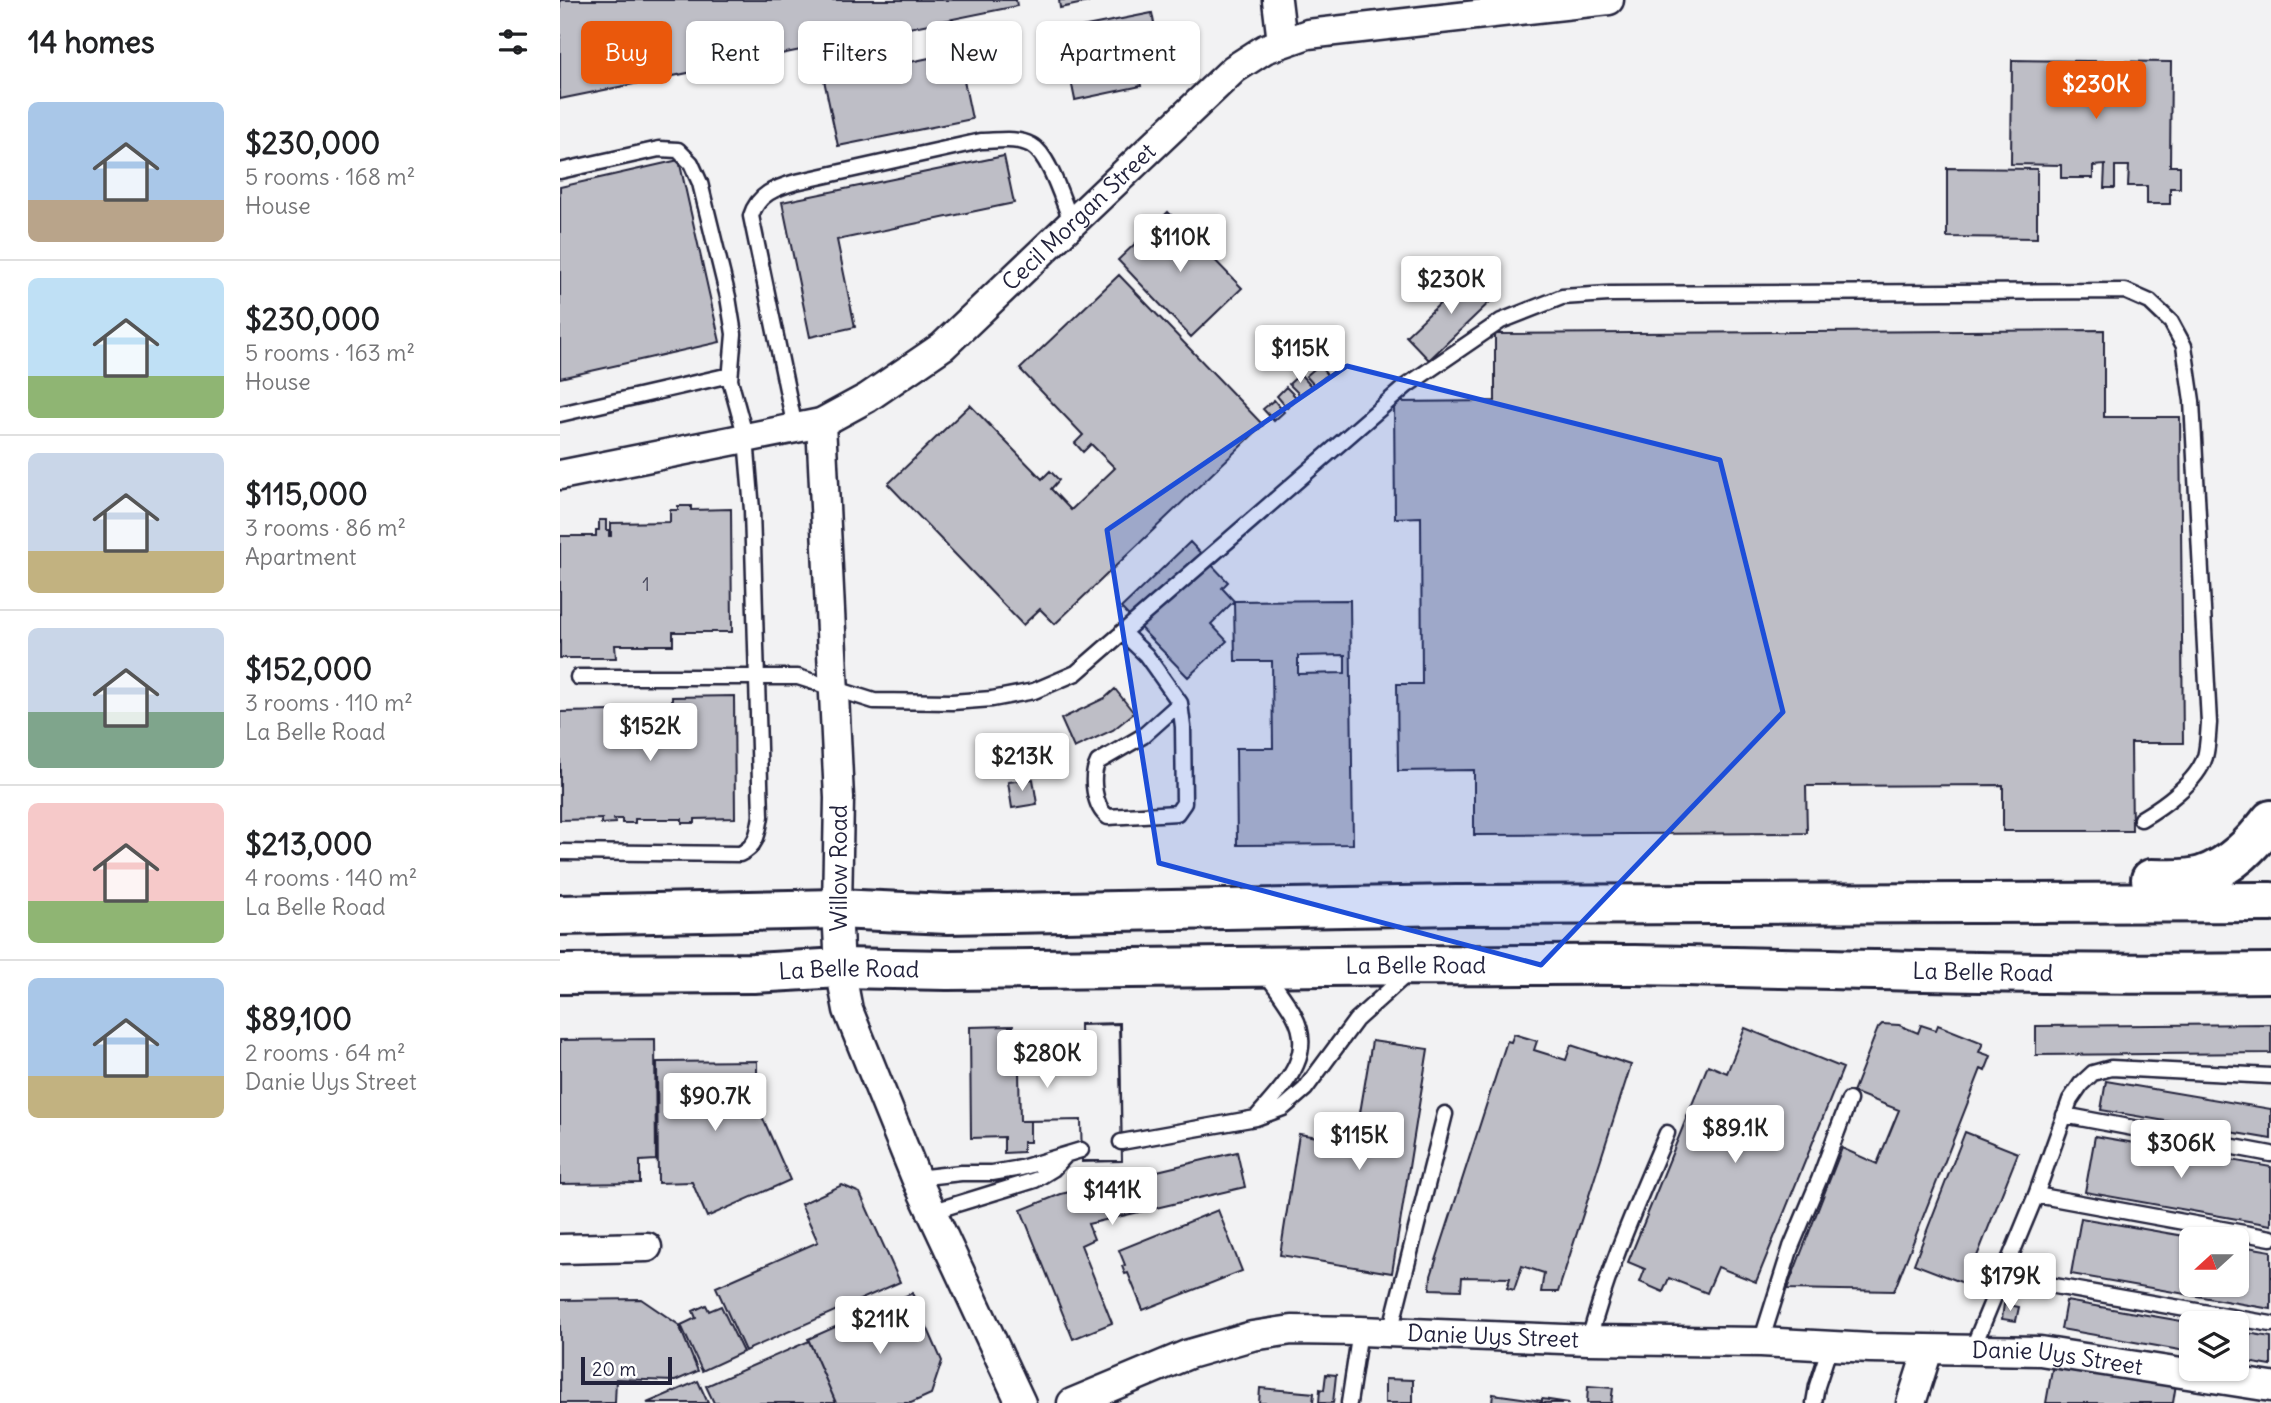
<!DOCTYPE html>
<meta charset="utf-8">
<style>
body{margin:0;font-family:Delius,sans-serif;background:#f6f6f6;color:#202124;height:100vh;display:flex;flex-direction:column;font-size:26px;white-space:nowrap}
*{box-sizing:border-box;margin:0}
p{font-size:23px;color:#757577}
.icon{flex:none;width:38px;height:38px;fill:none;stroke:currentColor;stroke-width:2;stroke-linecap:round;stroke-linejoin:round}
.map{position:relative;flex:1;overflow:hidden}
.panel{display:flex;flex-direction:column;background:#fff;width:560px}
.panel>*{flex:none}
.guide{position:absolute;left:21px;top:21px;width:665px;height:63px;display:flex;gap:14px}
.needle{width:46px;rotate:249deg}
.controls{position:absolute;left:1619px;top:1227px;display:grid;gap:14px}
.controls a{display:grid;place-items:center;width:70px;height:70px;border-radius:10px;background:#fff;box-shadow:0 2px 5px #0004;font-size:35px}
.scale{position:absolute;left:21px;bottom:18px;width:91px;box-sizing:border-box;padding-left:7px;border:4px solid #22223b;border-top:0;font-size:19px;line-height:24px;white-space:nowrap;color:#22223b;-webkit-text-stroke:5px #fff;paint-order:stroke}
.price{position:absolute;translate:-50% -60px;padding:0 16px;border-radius:7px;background:#fff;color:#222;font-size:23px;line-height:46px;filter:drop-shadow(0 2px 4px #0008)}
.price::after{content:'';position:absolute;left:50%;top:42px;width:21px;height:16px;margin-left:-10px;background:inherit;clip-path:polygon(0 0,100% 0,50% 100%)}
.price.active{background:#ea580c;color:#fff}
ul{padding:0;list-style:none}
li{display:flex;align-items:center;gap:21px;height:175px;padding:0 28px}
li+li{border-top:2px solid #e0e0e0}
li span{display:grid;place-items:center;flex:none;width:196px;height:140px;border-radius:10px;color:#555}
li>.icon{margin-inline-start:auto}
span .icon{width:84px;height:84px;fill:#fffc;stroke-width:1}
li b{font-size:30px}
h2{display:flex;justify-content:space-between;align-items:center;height:84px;padding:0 28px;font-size:30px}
.pill{padding:0 24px;border-radius:10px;background:#fff;box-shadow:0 2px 5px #0004;font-size:24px;line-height:63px}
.pill.active{background:#ea580c;color:#fff}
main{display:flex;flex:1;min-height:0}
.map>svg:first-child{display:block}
.building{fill:#bebec6;stroke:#22223b;stroke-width:2;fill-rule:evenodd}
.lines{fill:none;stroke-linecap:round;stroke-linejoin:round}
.lane-casing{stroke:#22223b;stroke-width:19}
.street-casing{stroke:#22223b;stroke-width:33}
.secondary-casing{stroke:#22223b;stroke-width:44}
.lane{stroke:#fff;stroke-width:14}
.street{stroke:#fff;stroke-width:28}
.secondary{stroke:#fff;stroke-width:38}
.marked{fill:#1d4ed8;fill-opacity:0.2;stroke:#1d4ed8;stroke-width:5;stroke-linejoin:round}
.labels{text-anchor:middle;stroke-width:5;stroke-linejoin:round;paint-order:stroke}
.number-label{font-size:19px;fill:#49495e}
.street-label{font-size:23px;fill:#22223b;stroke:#fff}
</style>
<main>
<section class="panel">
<h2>14 homes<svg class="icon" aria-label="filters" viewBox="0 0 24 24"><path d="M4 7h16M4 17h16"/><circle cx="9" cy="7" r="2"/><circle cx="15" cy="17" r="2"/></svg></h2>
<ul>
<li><span style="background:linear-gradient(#a9c7e8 70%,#b9a48a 0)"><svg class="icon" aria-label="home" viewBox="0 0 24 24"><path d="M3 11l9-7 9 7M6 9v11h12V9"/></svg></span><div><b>$230,000</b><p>5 rooms · 168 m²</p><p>House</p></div></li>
<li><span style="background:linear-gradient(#bfe0f5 70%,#8fb573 0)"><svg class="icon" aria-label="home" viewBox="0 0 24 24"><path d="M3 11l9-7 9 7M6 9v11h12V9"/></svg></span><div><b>$230,000</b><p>5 rooms · 163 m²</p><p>House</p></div></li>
<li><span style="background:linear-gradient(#c9d6e8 70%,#c2b280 0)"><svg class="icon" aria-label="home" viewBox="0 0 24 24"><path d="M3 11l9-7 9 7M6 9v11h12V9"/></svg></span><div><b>$115,000</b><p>3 rooms · 86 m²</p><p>Apartment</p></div></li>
<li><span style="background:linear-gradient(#c9d6e8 60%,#7fa58c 0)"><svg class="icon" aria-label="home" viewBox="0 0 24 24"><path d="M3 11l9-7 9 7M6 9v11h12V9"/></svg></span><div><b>$152,000</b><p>3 rooms · 110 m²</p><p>La Belle Road</p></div></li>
<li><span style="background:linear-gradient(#f6c9c9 70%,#8fb573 0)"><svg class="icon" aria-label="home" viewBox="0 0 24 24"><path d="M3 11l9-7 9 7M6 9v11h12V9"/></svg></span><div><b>$213,000</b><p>4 rooms · 140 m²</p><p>La Belle Road</p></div></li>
<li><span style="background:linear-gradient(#a9c7e8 70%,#c2b280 0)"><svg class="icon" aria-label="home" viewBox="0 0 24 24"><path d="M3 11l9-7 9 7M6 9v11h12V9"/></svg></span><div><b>$89,100</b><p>2 rooms · 64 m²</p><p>Danie Uys Street</p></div></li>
</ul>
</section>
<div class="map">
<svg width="1711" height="1403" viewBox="0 0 1711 1403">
<rect width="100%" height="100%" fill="#f2f2f3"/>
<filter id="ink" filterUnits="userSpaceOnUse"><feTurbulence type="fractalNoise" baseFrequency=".0143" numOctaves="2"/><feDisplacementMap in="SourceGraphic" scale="14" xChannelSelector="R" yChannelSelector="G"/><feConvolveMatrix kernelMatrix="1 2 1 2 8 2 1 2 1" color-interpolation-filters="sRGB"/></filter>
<g filter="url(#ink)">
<!-- building -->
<path class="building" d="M0,0H456L457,6L0,99Z
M499,0H533V1L500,8Z
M592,13L601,59L576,64L581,86L515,100L501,31Z
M398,52L412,119L278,146L264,80Z
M1452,60L1611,62L1610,166H1620V188H1610V204H1587V186H1568L1569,166H1555V188H1544L1545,165L1533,166V178H1501V165L1451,164Z
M444,156L454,203L277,240L295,327L250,337L222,202Z
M119,160L160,342L0,378V187Z
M1387,168L1477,169V238L1387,237Z
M608,212L682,288L631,337L558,260Z
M914,271L937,295L869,360L846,336Z
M559,275L703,425L495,624L480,609L463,625L328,484L410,405L482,479L490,471L499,480L491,489L511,510L555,468L531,444L523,452L515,443L523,435L460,369Z
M1544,330V417H1620L1623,743H1571L1572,831H1443V785L1246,786L1247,833L914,835V770L838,771L837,684H862L861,517L835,518L834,402L935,401V334Z
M761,343L778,361L771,368L753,350Z
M759,365L767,375L755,386L746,376Z
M740,374L751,386L740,395L729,384Z
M726,387L737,398L727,408L717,396Z
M714,400L724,412L714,421L703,409Z
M118,506H131V510L171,509L172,632H113V645H55L56,658H0V536H36V530H39V520H46V530H49V536H51V523L110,522V510H118Z
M630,542L668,582L662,588L674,601L651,624L667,641L628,677L561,608Z
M790,600L793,844L677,845L676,748H713L712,661H675L674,601ZM785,655V673L738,674V656Z
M555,689L574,713L553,730L514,748L501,719L545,698Z
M174,696L175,818L135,819V823H122V819H75V823H62V819H54L55,823L41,824L42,819L0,820V712L112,710V697Z
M473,779L477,804L452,808L448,782Z
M559,1023L562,1161H522L521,1120L460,1121L459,1071L521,1070L520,1024Z
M560,1024L562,1161L522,1162L521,1120L470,1121V1142H463V1152L444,1153V1137L411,1138L410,1027L453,1026L454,1038L455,1034H468L469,1071L521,1070L520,1025Z
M1322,1024L1339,1025L1358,1033L1361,1025L1376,1030L1378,1025L1423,1043L1419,1052L1431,1056L1425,1071L1421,1069L1334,1291L1227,1289L1282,1148L1317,1164L1339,1110L1293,1092L1318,1028Z
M1711,1024V1053L1476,1055V1026Z
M1185,1028L1283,1068L1196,1282L1158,1267L1147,1293L1109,1278L1103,1292L1080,1282L1085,1269L1068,1262L1148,1065L1167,1073Z
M954,1034L977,1041L974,1050L1006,1060L1011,1045L1071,1065L998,1292H981L984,1273L962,1266L954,1290L947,1288L950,1278L902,1277L901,1290L870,1289L871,1276L947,1041L951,1042Z
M95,1039L96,1160L80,1161V1183L0,1184V1040Z
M812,1041L868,1049L832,1273L720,1255L739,1134L795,1143Z
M197,1061V1105L230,1180L147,1217L132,1182L98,1183L97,1062Z
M1546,1081L1711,1109V1139L1541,1110Z
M1405,1132L1458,1153L1406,1284L1354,1264Z
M1535,1136L1711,1167V1225L1525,1192Z
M677,1152L685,1187L528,1224L534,1239L521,1245L552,1323L513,1339L461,1210L501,1194Z
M282,1185L300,1193L340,1282L185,1351L156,1287L258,1242L241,1204Z
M658,1210L682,1271L583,1310L568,1273L565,1274L562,1266L565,1265L559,1250Z
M1521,1218L1641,1239H1631V1284H1676V1245L1711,1251V1309L1511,1274Z
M352,1293L382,1361L371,1394L351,1403H276L248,1339Z
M81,1299L119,1325L138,1371L115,1381L56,1379L55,1403H0V1300Z
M1506,1301L1633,1323H1631V1352L1501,1329Z
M1444,1304L1459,1307L1456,1321L1442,1319Z
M146,1305L149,1311L161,1306L183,1352L142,1371L121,1325L136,1318L133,1311Z
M1676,1331L1711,1337V1366L1676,1360Z
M249,1341L276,1403H154L146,1386Z
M1493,1364L1616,1384L1613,1403H1486Z
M766,1374L776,1375L773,1403H759L760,1389L764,1390Z
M825,1379L853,1380V1403H825Z
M138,1381L148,1403H87Z
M1028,1386L1053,1388L1051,1403H1027Z
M700,1388L754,1393L753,1403H699Z
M933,1394L982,1401V1399L1009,1403H932Z"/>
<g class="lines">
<!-- lane casing -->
<g class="lane-casing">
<path id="lane" d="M0,171L99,149L118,150L131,163L140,183L168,297L174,334L170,380L186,438L192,510L201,816C198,833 197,846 180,854L0,852
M0,414L170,375
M235,428L191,216C198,194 215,188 236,182L421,141C436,141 457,137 471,145C490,155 503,203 512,223
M562,632L586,655L620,703L623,727L624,803L617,813L548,817C534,807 530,777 538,762L583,736L620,703
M18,677H238L314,701L392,702L432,699L474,691L516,673L846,386L941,321L1002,297L1049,294L1565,291L1590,302L1611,322L1624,346L1632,401L1649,723C1648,734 1648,746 1645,757C1637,782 1603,806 1581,819
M1504,1115L1711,1154
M696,1118C721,1088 757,1057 734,1015C726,1000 714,985 704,971
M561,1142L696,1118L723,1108L745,1089L796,1020L848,973
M356,1178L401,1173H432L461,1168L521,1150
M1476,1195L1711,1238
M371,1212L475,1180L493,1169L506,1155
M1443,1277L1711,1324
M830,1332L885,1114
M1029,1340C1048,1268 1078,1201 1107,1133
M1201,1342L1231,1247L1259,1180L1289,1100
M1412,1350L1476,1195L1510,1100L1521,1084L1533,1073L1551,1068L1711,1076
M789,1403L800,1331
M1254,1403L1257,1386L1270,1346"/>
</g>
<!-- street casing -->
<g class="street-casing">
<g id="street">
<path d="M717,0L722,42"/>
<path d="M261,423L279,798L277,909L280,968L288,1010L356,1178L461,1403"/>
<path id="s1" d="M0,475L261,423L307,398L383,346L674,69L705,49L748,34L1049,0"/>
<path d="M0,1249L87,1247"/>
<path id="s2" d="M512,1403L629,1354L692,1336L732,1330L800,1331L1029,1340L1201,1342L1310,1348L1480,1351L1711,1387"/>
<path d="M1351,1403L1368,1350"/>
</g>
</g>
<!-- secondary casing -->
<g class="secondary-casing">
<g id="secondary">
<path d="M1591,879C1608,879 1626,881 1642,876C1672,866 1693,843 1711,820"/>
<path d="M0,915L277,909L388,914L896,905L1711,902"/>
<path id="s3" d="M0,974L193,973L280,968L387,970L857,965C929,966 1002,964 1074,965C1286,969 1499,976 1711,973"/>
</g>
</g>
<!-- lane -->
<use href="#lane" class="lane"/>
<!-- street -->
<use href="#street" class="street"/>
<!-- secondary -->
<use href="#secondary" class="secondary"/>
</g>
</g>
<!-- marked area -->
<path class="marked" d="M787,366L1160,460L1223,712L981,965L599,863L547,530Z"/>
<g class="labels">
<!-- number labels -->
<g class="number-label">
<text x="86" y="591">1</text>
</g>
<!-- street labels -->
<g class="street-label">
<text dy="8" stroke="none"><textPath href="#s1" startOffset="598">Cecil Morgan Street</textPath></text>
<text transform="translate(279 868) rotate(-90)" y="8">Willow Road</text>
<text dy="8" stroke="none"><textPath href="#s3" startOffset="856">La Belle Road</textPath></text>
<text dy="8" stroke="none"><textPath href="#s3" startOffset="289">La Belle Road</textPath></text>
<text dy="8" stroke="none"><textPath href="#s3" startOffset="1423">La Belle Road</textPath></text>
<text dy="8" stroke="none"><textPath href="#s2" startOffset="434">Danie Uys Street</textPath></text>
<text dy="8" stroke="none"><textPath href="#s2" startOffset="999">Danie Uys Street</textPath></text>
</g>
</g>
</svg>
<div class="controls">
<a><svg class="needle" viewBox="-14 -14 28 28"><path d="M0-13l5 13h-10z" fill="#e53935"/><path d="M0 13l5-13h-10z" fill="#757577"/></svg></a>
<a><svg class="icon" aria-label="layers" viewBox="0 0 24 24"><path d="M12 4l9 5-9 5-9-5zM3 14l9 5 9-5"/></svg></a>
</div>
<div class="scale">20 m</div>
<b class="price active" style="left:1536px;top:121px">$230K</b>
<b class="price" style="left:620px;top:274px">$110K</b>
<b class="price" style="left:891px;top:316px">$230K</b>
<b class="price" style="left:740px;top:385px">$115K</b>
<b class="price" style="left:90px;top:763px">$152K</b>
<b class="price" style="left:462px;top:793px">$213K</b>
<b class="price" style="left:487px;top:1090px">$280K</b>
<b class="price" style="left:155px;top:1133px">$90.7K</b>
<b class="price" style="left:1175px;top:1165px">$89.1K</b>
<b class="price" style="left:799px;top:1172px">$115K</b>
<b class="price" style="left:1621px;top:1180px">$306K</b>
<b class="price" style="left:552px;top:1227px">$141K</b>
<b class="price" style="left:1450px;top:1313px">$179K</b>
<b class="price" style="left:320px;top:1356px">$211K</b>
<div class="guide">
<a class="pill active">Buy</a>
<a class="pill">Rent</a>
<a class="pill">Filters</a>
<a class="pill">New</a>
<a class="pill">Apartment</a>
</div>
</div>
</main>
